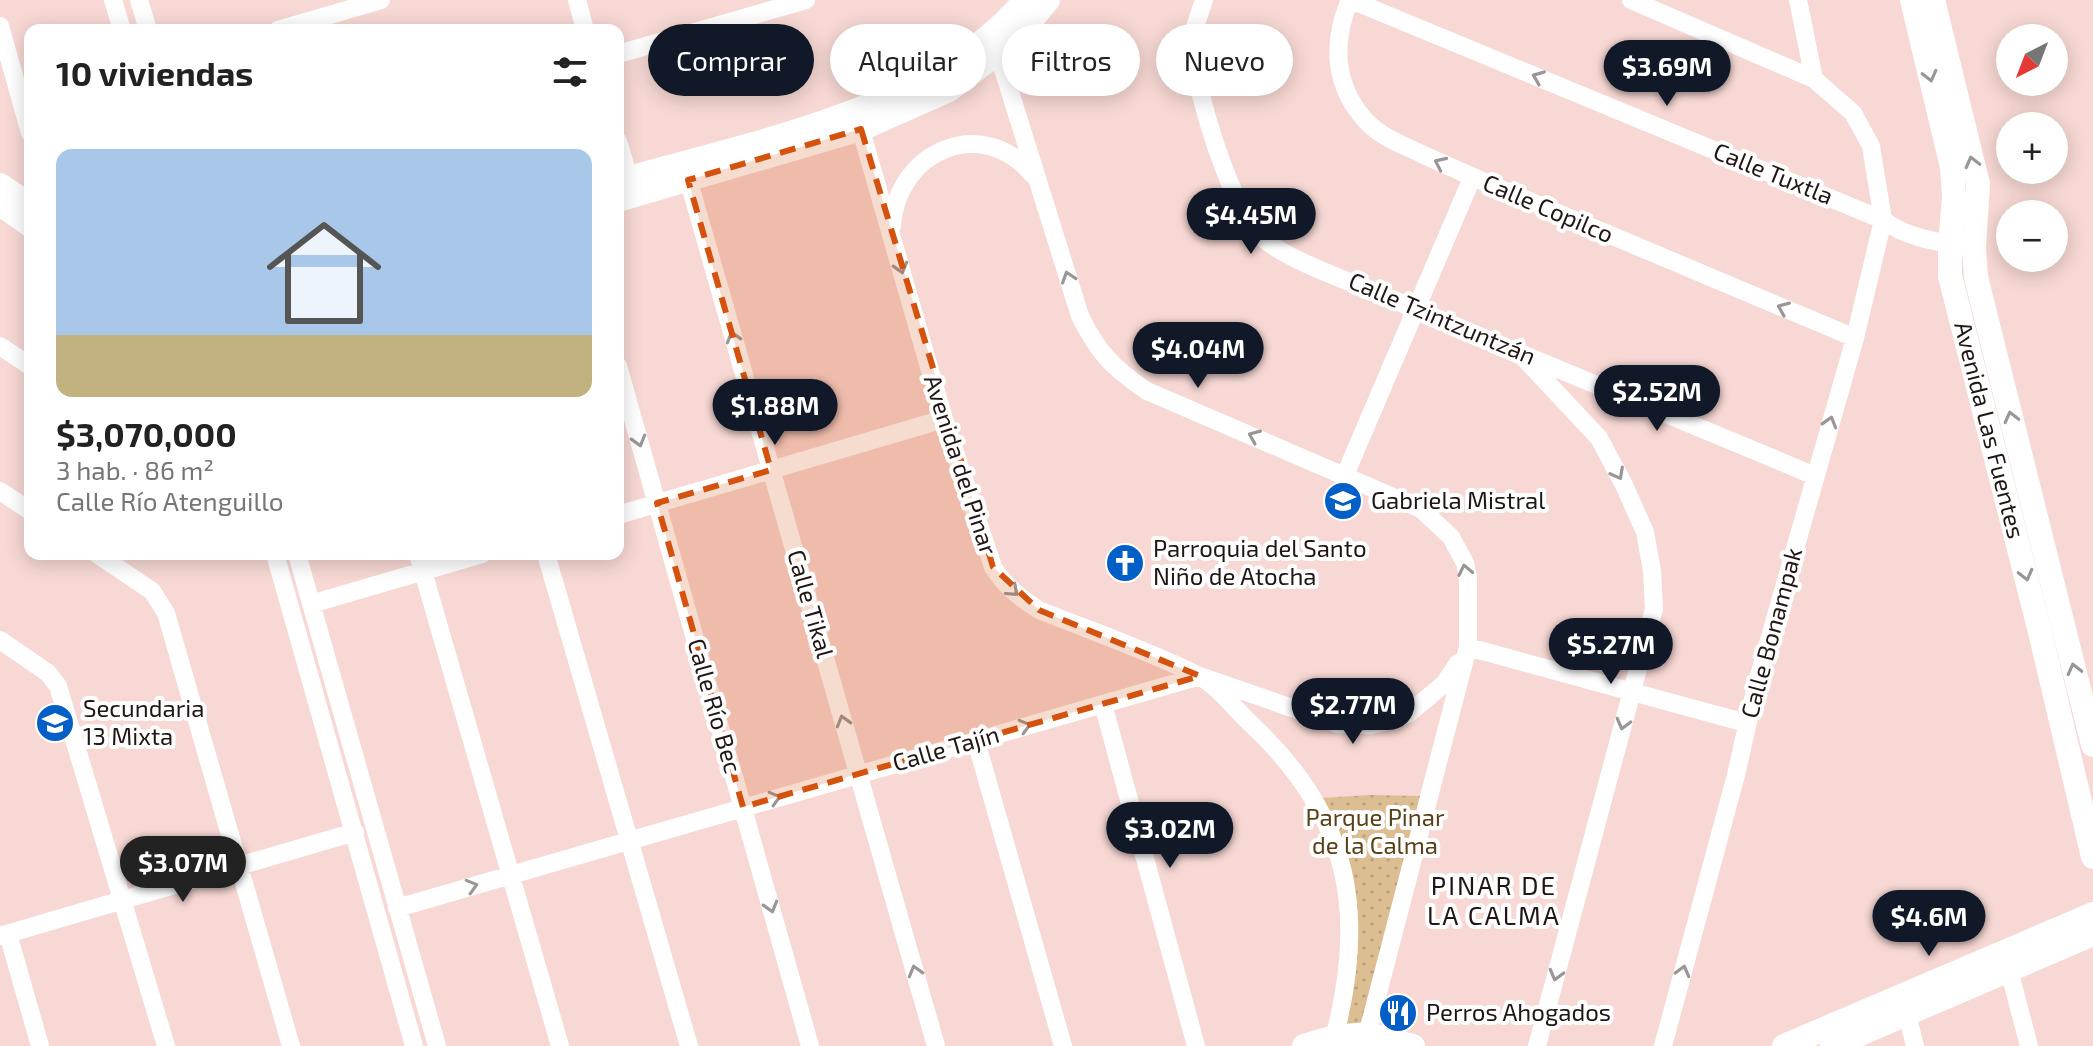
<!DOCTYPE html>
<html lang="es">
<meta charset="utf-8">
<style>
body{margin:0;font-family:"Exo 2",sans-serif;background:#f2f2f2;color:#222;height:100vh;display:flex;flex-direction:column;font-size:30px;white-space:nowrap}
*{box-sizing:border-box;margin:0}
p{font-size:26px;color:#767676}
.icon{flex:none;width:44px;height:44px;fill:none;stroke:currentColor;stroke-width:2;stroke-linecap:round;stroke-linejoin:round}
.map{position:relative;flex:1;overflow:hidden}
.drawer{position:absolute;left:24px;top:24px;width:600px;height:536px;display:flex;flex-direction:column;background:#fff;border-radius:16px;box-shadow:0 4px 20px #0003}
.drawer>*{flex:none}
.top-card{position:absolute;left:648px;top:24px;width:760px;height:72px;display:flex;gap:16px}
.needle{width:52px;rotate:222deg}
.controls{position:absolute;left:1996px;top:24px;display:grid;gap:16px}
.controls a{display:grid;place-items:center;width:72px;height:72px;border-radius:50%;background:#fff;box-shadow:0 4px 20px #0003;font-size:40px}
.price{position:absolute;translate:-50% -68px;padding:0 18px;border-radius:28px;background:#111827;color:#fff;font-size:26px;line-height:52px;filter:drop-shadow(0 2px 4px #0008)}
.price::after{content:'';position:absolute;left:50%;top:48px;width:24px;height:18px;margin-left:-12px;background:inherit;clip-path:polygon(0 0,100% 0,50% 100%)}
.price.current{background:#222;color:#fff}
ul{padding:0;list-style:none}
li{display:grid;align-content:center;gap:16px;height:424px;padding:0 32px}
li+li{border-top:2px solid #e0e0e0}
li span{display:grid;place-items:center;height:248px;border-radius:16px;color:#555}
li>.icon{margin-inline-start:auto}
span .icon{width:144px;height:144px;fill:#fffc;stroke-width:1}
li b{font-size:34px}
h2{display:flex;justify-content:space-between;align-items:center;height:96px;padding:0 32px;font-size:34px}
.tag{padding:0 28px;border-radius:36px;background:#fff;box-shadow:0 4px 20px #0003;font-size:28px;line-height:72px}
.tag.current{background:#111827;color:#fff}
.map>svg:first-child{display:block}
.park{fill:url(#park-dots)}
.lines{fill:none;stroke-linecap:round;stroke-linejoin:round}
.street{stroke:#fff;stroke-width:18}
.secondary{stroke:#fff;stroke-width:24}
.oneway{stroke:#9b9696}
.marked{fill:#d4520d;fill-opacity:0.2;stroke:#d4520d;stroke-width:6;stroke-dasharray:16 10;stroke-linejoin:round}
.labels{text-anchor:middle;stroke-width:8;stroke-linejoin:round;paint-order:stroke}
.street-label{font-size:24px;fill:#211615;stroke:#fff}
.poi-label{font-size:24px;fill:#211615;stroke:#fff;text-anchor:start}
.park-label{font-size:24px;fill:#584018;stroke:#fff}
.neighbourhood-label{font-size:26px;letter-spacing:2px;fill:#211615;stroke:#fff}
</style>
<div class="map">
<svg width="2093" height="1046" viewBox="0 0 2093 1046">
<defs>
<pattern id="park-dots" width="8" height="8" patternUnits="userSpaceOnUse" patternTransform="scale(2)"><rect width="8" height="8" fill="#dcbe92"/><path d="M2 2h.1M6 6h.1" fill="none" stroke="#bca37d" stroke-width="1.8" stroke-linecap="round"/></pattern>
</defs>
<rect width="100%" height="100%" fill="#f7d8d4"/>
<!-- park -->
<path class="park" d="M1371,795L1421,796L1363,1030L1340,1032L1355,960L1320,798Z"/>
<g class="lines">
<!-- street -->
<path class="street" d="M113,0L122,30
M139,0L148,30
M577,0L585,30
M1204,0C1200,14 1191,33 1192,47C1196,93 1230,207 1263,238C1285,260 1362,286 1394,300C1534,360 1675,417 1815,476
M1350,0C1331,43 1334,88 1368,123C1384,139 1406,146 1426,156C1457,170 1488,184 1520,197C1631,244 1743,291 1855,338
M1351,0L1883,220C1910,240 1941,242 1974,248
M1631,0L1814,79L1853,113L1871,146L1883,220L1855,338L1756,686L1736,775L1663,1046
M1798,0L1814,79
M0,26L30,133
M278,30L381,0
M993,45L998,53L1080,316C1099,354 1112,367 1147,391L1421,509L1451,537L1465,563L1468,577V647L1365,1043
M618,54L806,0
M858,120L944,419L993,567C1005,586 1020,598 1039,610C1091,631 1147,650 1197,675C1217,685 1235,709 1251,724C1352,818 1368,916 1332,1046
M618,141L629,178
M685,168L936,1046
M892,226C897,150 983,114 1033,175
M0,346L30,366
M1524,358L1599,438L1624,485L1645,532L1652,571L1654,609L1537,1046
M618,366L810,1046
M1345,475L1472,178
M0,491L30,511
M618,515L944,419
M97,554L152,591L166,613L291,1046
M275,554L414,1046
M297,554L437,1046
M418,554L560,1046
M546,554L689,1046
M311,604L482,554
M0,640L48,673L58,686L166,1046
M1468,647L1746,723
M1103,704L1196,1046
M976,741L1063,1046
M397,908L1200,676L1338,724L1371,725L1394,720L1408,714L1444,684L1458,663
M8,934L40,1046
M0,936L355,832
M2009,970L2029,1046
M1904,1002L1915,1046"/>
<!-- secondary -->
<g class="secondary">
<path id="s1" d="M1912,0L1952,167L1954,197L1950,244V276L2041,636L2093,857"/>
<path d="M1933,0L1978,184L1974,248L1976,277L2093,745"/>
<path d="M618,181C749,143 935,110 1025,0"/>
<path d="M0,185L30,205"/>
<path d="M618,200L861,129L949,90L998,53L1030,22L1048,0"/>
<path d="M0,204L30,225"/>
<path d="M1304,1046L1334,1037L1368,1034L1413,1046"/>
<path d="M1784,1046L2093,914"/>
<path d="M1832,1046L2093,934"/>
</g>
</g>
<!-- one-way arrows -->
<defs><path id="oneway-chevron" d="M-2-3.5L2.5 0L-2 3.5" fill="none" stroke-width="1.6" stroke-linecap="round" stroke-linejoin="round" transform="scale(2)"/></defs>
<g class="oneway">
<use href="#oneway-chevron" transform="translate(1930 76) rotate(76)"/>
<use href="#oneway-chevron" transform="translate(1538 77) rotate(-158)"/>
<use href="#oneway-chevron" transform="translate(1972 162) rotate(-104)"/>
<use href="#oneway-chevron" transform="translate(1440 163) rotate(-155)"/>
<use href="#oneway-chevron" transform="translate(901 268) rotate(74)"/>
<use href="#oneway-chevron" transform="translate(1068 277) rotate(-108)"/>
<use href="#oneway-chevron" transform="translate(1783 308) rotate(-157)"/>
<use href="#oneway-chevron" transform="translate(733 337) rotate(-106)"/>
<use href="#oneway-chevron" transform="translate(2011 417) rotate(-104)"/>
<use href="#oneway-chevron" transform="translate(1830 422) rotate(-74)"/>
<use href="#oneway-chevron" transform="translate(1254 436) rotate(-157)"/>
<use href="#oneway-chevron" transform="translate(639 441) rotate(74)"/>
<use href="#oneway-chevron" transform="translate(1618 474) rotate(62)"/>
<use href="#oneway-chevron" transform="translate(1465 570) rotate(-102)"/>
<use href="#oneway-chevron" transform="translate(2026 575) rotate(76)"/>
<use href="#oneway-chevron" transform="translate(1013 591) rotate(42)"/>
<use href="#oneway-chevron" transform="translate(2074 669) rotate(-104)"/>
<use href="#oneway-chevron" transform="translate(843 721) rotate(-106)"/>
<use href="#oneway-chevron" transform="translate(1623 724) rotate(105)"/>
<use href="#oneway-chevron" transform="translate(1025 726) rotate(-16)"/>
<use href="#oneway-chevron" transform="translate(775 798) rotate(-16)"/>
<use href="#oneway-chevron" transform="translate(472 886) rotate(-16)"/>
<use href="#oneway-chevron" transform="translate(771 907) rotate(74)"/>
<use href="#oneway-chevron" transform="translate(915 971) rotate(-106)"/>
<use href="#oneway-chevron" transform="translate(1683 971) rotate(-75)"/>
<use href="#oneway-chevron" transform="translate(1556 975) rotate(105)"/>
</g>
<!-- marked area -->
<path class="marked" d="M861,129L993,567L1039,610L1200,676L743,807L657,503L771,470L688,180Z"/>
<!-- icons -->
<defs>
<g id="school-disc" transform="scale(2)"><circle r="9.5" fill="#035fc8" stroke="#fff"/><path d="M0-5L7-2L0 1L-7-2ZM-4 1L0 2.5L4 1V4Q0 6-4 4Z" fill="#fff"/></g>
<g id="church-disc" transform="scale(2)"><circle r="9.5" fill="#035fc8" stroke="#fff"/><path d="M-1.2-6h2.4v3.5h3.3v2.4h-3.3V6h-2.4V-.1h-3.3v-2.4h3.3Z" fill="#fff"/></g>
<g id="university-disc" transform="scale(2)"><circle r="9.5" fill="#035fc8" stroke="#fff"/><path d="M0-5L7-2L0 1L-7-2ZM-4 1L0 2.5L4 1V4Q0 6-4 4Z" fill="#fff"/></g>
<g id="restaurant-disc" transform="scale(2)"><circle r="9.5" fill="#035fc8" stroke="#fff"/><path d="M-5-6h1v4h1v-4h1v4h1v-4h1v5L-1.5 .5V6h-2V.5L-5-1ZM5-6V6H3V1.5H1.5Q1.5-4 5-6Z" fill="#fff"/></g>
</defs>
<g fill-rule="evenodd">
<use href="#school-disc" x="1343" y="501"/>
<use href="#church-disc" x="1125" y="563"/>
<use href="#university-disc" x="55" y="723"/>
<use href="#restaurant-disc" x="1398" y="1013"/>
</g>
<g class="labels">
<!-- street labels -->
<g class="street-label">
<text transform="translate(1773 174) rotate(22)" y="8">Calle Tuxtla</text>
<text transform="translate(1548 209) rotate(23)" y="8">Calle Copilco</text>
<text transform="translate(1442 319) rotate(23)" y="8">Calle Tzintzuntzán</text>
<text dy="8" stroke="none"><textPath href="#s1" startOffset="440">Avenida Las Fuentes</textPath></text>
<text transform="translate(960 465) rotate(72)" y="8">Avenida del Pinar</text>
<text transform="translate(810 604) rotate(74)" y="8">Calle Tikal</text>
<text transform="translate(1772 633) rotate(-75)" y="8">Calle Bonampak</text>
<text transform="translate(714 706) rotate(74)" y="8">Calle Río Bec</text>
<text transform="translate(946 749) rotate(-16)" y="8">Calle Tajín</text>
</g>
<!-- poi labels -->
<g class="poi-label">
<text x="1371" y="509">Gabriela Mistral</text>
<text x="1153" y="557">Parroquia del Santo<tspan x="1153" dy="28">Niño de Atocha</tspan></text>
<text x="83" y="717">Secundaria<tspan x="83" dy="28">13 Mixta</tspan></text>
<text x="1426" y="1021">Perros Ahogados</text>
</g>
<!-- park labels -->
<g class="park-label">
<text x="1375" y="826">Parque Pinar<tspan x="1375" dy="28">de la Calma</tspan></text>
</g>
<!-- neighbourhood labels -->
<g class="neighbourhood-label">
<text x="1494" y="895">PINAR DE<tspan x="1494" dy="30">LA CALMA</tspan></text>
</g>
</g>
</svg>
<div class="controls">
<a><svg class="needle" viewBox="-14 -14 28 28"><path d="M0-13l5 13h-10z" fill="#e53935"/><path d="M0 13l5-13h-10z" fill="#767676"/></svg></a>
<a>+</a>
<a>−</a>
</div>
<b class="price" style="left:1667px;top:108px">$3.69M</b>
<b class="price" style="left:1251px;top:256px">$4.45M</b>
<b class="price" style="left:1198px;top:390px">$4.04M</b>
<b class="price" style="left:1657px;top:433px">$2.52M</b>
<b class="price" style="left:775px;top:447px">$1.88M</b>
<b class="price" style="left:1611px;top:686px">$5.27M</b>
<b class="price" style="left:1353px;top:746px">$2.77M</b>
<b class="price" style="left:1170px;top:870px">$3.02M</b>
<b class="price current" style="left:183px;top:904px">$3.07M</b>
<b class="price" style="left:1929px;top:958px">$4.6M</b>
<div class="top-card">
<a class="tag current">Comprar</a>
<a class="tag">Alquilar</a>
<a class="tag">Filtros</a>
<a class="tag">Nuevo</a>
</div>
<section class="drawer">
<h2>10 viviendas<svg class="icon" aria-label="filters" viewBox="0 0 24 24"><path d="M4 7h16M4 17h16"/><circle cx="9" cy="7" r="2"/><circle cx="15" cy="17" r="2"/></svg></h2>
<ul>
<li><span style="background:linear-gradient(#a9c7e8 75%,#c2b280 0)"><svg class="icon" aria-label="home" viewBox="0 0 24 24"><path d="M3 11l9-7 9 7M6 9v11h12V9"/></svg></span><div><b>$3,070,000</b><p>3 hab. · 86 m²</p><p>Calle Río Atenguillo</p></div></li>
</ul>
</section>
</div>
